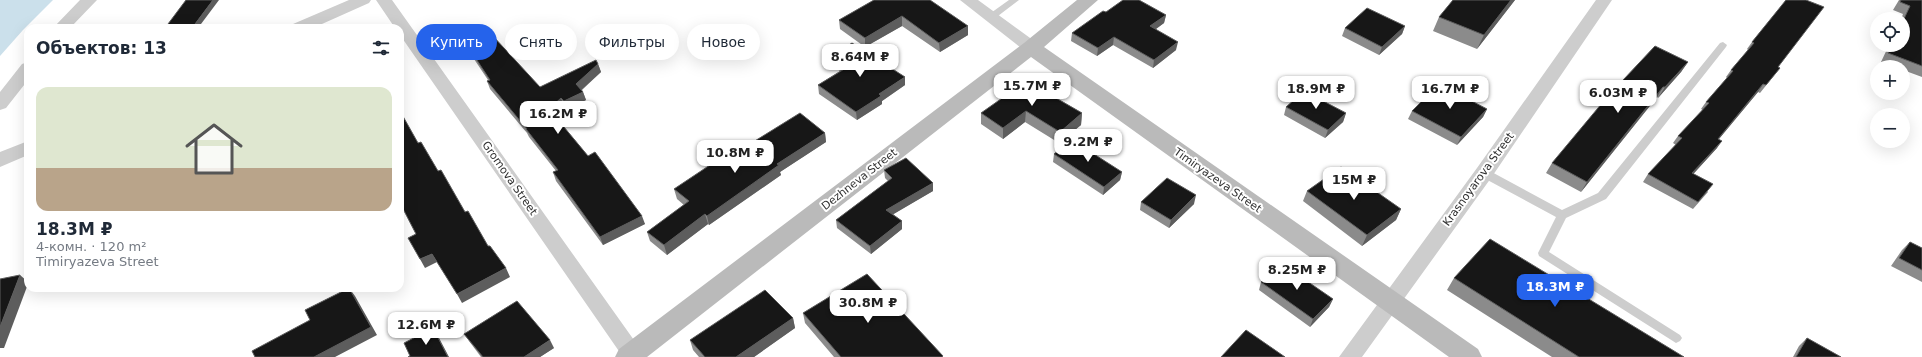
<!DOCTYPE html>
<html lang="ru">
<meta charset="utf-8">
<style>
body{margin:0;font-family:"DejaVu Sans",sans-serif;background:#f2f2f3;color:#1f2937;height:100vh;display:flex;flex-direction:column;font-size:15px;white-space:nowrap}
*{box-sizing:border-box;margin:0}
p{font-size:13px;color:#747a83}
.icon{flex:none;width:22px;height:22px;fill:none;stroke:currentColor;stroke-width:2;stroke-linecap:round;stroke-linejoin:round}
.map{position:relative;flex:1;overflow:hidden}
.side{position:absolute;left:24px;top:24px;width:380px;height:268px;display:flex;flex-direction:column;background:#fff;border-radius:12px;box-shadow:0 4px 16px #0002}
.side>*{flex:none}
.banner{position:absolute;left:416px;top:24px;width:380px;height:36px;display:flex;gap:8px}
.tools{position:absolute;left:1870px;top:12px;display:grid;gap:8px}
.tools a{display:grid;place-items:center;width:40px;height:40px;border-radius:50%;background:#fff;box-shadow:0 4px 16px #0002;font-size:20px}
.price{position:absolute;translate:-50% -34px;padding:0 9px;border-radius:8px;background:#fff;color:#222;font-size:13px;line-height:26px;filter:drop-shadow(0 1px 2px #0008)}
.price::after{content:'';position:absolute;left:50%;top:24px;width:12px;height:9px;margin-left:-6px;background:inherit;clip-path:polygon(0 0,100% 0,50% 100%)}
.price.on{background:#2563eb;color:#fff}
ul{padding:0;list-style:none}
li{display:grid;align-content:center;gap:8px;height:212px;padding:0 12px}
li span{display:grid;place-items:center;height:124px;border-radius:12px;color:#555}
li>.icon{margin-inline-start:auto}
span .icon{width:72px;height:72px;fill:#fffc;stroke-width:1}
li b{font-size:17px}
h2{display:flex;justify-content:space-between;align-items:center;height:48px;padding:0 12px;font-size:17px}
.tag{padding:0 14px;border-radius:18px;background:#fff;box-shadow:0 4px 16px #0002;font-size:14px;line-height:36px}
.tag.on{background:#2563eb;color:#fff}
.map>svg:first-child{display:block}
.water{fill:#cbe0eb}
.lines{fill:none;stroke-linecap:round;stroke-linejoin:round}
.lane{fill:#cdcdcd;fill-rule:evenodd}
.street{fill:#cdcdcd;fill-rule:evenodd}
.secondary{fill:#bababa;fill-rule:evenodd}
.wall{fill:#8b8b8b}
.shaded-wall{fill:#5d5d5d}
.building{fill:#171717;stroke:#5d5d5d}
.labels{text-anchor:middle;stroke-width:4;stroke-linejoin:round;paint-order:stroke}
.street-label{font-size:11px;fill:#303030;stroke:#fff}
</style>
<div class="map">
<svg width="1922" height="357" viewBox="0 0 1922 357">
<rect width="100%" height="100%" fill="#fff"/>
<!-- water -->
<path class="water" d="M0,0H53L23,30L0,56Z"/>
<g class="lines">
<!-- lane -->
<path class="lane" d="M1009,0H1019L994,19H988L987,17L988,15Z
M1723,42L1727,45L1726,47L1606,199L1566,218L1549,252L1680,335L1682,338L1680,341L1676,343L1539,256L1538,253L1556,217L1480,176L1479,173L1484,169L1488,170L1562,210L1598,193L1720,43Z"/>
<!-- street -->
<path class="street" d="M80,0H97L70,28H53Z
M349,0H371L369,3L313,28H291L293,24Z
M376,0H392L646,357H623L400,35V28H395Z
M960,0H978L1037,43L1039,47L1037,51L1031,52L1025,51Z
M1596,0H1612L1491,178L1362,357H1339L1477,168Z
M28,62V80L6,108L0,110V92L22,64Z
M28,141V155L0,167V152Z"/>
<!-- secondary -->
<path class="secondary" d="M1077,0H1098L1044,47L1478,349L1482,357H1449L1031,57L647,357H615L619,349L1024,43Z"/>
</g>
<!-- wall -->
<path class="wall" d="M874,0H930L968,35L940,52L902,26L865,47L840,29L839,20Z
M1453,0H1515L1477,49L1433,31L1439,17Z
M1786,0L1778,67L1780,68L1760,93L1758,92L1719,139L1717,148L1693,174L1708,192L1693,209L1643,182L1648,174L1676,145L1673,143L1678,136L1703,110L1701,109L1706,102L1727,78L1726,77L1731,70L1748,50L1747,49L1752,42Z
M1899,0H1922V77L1903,70V67H1895L1881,62L1889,45H1903V19H1901L1903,14L1893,10Z
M1106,12L1166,15L1164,23L1156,29L1176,50L1153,68L1113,45L1097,56L1071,41L1072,33Z
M1405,26L1402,34L1379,55L1342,36L1345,28Z
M467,45L540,87L598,64L601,72L582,90L583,92L586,100L568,109L564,107L554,115L645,224L603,245L556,181L553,172L556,171L529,137L527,133L490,89L487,81L488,80L470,53Z
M830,57L905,85L882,101V104L857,120L819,94L818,85L840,71L831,65Z
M1688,62L1681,72L1658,98L1657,97L1581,192L1546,173L1552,163Z
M1053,91V96L1082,113L1081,125L1059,143L1025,122L1003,139L981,124V113Z
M1286,107L1346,113L1343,122L1325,138L1284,115Z
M1487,109L1483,117L1457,145L1408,119L1412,111Z
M825,133L826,142L780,172L781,175L709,225L708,224L667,255L650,241L647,232L684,205L677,199L674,189L750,144Z
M1054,154L1122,172L1120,180L1103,195L1053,162Z
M884,170L933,191L893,214L902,221V229L871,254L837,228L836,220L888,181L885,178Z
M1307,191L1401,209L1396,220L1362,246L1303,201Z
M1141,202L1194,204L1169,228L1140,210Z
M1910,242L1922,248V282L1891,266L1902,250Z
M1454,278L1684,357H1552L1447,290Z
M1261,282L1333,299L1329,307L1310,327L1259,290Z
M803,313L943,357H834L805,323Z
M793,318L795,328L754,357H699L693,350L690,340Z
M464,334L554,348L540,357H481L469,341Z
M1807,338L1841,357H1793L1799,346Z"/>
<!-- shaded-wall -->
<path class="shaded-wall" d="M213,0H219L198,28H192Z
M1511,0H1515L1477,49L1484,35Z
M1166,15L1164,23L1149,34L1150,26Z
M902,16V26L865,47V38Z
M968,26V35L940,52L939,43Z
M1405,26L1402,34L1379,55L1382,47Z
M1114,37L1113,45L1097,56L1098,48Z
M1178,42L1176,50L1153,68L1154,60Z
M1688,62L1681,72L1658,98L1665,87Z
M598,64L601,72L579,92L576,84Z
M905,77V85L882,101V104L857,120L856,112L879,94Z
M1763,84L1758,92L1713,146L1718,139Z
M1663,87L1657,97L1581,192L1587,182Z
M1053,91L1052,102L1049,94Z
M583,92L586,100L568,109L564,101Z
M561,98L564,107L552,117L549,109Z
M1487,109L1483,117L1457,145L1461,137Z
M1026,111L1025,122L1003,139V128Z
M1082,113L1081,125L1059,143L1060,132Z
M1346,113L1343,122L1325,138L1328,130Z
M825,133L826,142L780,172L781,175L709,225L707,216L777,164Z
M1722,141L1717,148L1687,181L1692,173Z
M1122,172L1120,180L1103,195L1104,187Z
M933,183V191L887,218L886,210Z
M1196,195L1194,204L1169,228L1171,220Z
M1401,209L1396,220L1362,246L1367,235Z
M705,214L708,224L667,255L664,245Z
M642,216L645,224L603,245L600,237Z
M902,221V229L871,254L870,246Z
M432,254L437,262L425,268L420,259Z
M506,268L510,277L462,303L457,294Z
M20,275L28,282V284L4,348H0V327Z
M349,288L355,296L377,335L335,357H314Z
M1333,299L1329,307L1310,327L1313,319Z
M793,318L795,328L754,357H736Z
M433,328L438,336L449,357H448Z
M550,340L554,348L540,357H524Z"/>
<!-- building -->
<path class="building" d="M186,0H213L192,28H165Z
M874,0H930L968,26L939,43L902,16L865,38L839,20Z
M1123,0H1139L1166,15L1150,26L1178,42L1154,60L1114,37L1098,48L1072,33L1103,11L1106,12Z
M1453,0H1511L1484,35L1439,17Z
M1786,0H1806L1824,7L1778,67L1780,68L1766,85L1763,84L1718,139L1722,141L1692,173L1713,184L1698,202L1648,174L1682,138L1678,136L1709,103L1706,102L1733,71L1731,70L1754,43L1752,42Z
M1901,0H1922V66L1888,53L1892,45H1903V21L1910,6L1900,2Z
M1367,8L1405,26L1382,47L1345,28Z
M492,35L540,87L596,60L598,64L576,84L583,92L564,101L561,98L549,109L588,156L595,152L642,216L600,237L553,172L558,170L526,129H527L487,81L490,80L467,45Z
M852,43L905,77L879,94L881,96L856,112L818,85L846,68L830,57Z
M1655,46L1688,62L1665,87H1663L1587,182L1552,163L1608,96Z
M1032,77L1053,91L1049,94L1082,113L1060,132L1026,111L1003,128L981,113Z
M1439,84L1487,109L1461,137L1412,111Z
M1304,91L1346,113L1328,130L1286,107Z
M400,111L418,143L421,142L438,171L441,170L465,212L468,211L488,246H490L506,268L457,294L432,254L420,259L408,238L416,234L400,203Z
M800,113L825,133L777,164L779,165L707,216L705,214L664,245L647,232L689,201L674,189L746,141L750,144Z
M1072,140L1122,172L1104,187L1054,154Z
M906,158L933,183L886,210L902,221L870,246L836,220L892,178L884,170Z
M1341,167L1401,209L1367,235L1307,191Z
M1167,178L1196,195L1171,220L1141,202Z
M1490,239L1684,357H1579L1454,278Z
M1910,242L1922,248V270L1899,258Z
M1282,264L1333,299L1313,319L1261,282Z
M867,274L943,356L942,357H841L803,313Z
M20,275L0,327V279Z
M349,288L371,327L314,357H255L252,351L310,320L305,310Z
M765,290L793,318L736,357H705L690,340Z
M517,301L550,340L524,357H483L464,334Z
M433,328L448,357H408L410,356L404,343Z
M1246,330L1285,357H1221Z
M1807,338L1841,357H1796Z"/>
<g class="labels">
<!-- street labels -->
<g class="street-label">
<text transform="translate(510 178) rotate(55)" y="4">Gromova Street</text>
<text transform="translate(859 179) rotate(-38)" y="4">Dezhneva Street</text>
<text transform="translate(1478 179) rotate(-54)" y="4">Krasnoyarova Street</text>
<text transform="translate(1218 180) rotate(35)" y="4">Timiryazeva Street</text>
</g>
</g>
</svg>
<div class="tools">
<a><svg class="icon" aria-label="locate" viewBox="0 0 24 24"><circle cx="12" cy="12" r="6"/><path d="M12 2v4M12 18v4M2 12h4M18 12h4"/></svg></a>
<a>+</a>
<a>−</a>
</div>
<b class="price" style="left:860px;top:78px">8.64M ₽</b>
<b class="price" style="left:1032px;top:107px">15.7M ₽</b>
<b class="price" style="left:1316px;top:110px">18.9M ₽</b>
<b class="price" style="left:1450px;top:110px">16.7M ₽</b>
<b class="price" style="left:1618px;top:114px">6.03M ₽</b>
<b class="price" style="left:558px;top:135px">16.2M ₽</b>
<b class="price" style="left:1088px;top:163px">9.2M ₽</b>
<b class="price" style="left:735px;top:174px">10.8M ₽</b>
<b class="price" style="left:1354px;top:201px">15M ₽</b>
<b class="price" style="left:1297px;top:291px">8.25M ₽</b>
<b class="price on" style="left:1555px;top:308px">18.3M ₽</b>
<b class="price" style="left:868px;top:324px">30.8M ₽</b>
<b class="price" style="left:426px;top:346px">12.6M ₽</b>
<div class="banner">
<a class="tag on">Купить</a>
<a class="tag">Снять</a>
<a class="tag">Фильтры</a>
<a class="tag">Новое</a>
</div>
<section class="side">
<h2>Объектов: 13<svg class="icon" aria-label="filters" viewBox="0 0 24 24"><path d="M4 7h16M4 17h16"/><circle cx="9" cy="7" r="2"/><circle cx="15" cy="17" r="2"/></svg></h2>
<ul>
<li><span style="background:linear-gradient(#dfe7d0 65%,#b9a48a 0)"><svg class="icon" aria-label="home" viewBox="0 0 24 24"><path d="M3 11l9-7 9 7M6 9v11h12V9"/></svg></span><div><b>18.3M ₽</b><p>4-комн. · 120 m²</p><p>Timiryazeva Street</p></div></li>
</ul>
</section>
</div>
